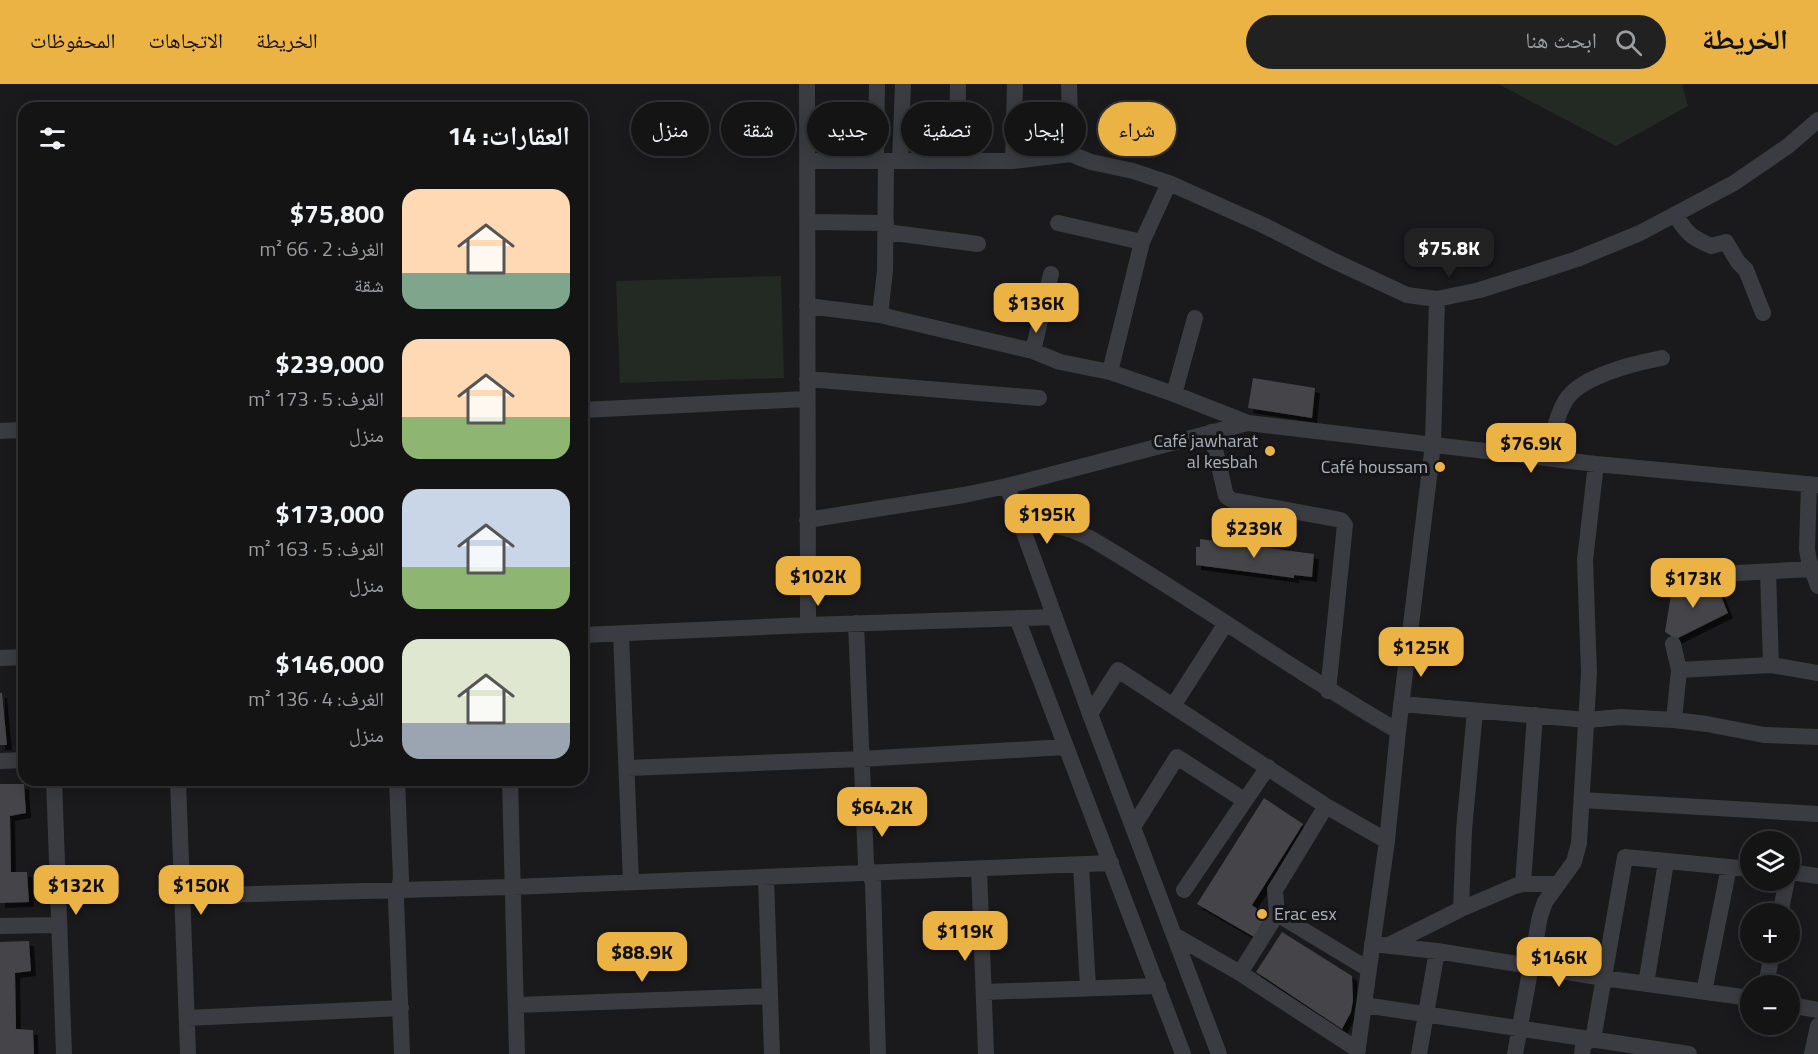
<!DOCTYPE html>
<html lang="ar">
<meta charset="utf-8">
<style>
body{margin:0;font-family:"Titillium Web","Noto Naskh Arabic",sans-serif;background:#212122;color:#f1f3f6;direction:rtl;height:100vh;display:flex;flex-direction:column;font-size:22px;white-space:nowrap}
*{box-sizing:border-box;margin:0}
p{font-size:20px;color:#9d9ea0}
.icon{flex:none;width:33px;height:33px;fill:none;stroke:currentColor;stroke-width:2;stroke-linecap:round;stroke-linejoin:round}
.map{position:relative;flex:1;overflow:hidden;direction:ltr}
.details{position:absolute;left:18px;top:18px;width:570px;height:684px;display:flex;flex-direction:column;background:#141415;border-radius:18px;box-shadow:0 3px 15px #0003,0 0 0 2px #333334;direction:rtl}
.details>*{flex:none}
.banner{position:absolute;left:606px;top:18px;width:570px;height:54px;direction:rtl;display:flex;gap:12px}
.tools{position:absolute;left:1740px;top:747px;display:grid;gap:12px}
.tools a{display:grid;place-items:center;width:60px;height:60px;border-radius:50%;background:#141415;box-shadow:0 3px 15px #0003,0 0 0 2px #333334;font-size:30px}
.price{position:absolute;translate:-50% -51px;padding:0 14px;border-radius:12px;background:#ebb343;color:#111;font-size:20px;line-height:39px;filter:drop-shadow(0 2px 3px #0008)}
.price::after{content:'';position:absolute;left:50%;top:36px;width:18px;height:14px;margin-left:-9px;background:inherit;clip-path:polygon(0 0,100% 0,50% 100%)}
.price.active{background:#222;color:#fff}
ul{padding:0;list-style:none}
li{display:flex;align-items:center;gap:18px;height:150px;padding:0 18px}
li span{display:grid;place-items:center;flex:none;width:168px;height:120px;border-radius:18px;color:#555}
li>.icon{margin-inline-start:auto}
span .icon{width:72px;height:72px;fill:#fffc;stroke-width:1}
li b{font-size:26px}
h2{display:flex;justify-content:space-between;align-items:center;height:72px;padding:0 18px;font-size:26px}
.tag{padding:0 21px;border-radius:27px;background:#141415;box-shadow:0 3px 15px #0003,0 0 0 2px #333334;font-size:21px;line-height:54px}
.tag.active{background:#ebb343;color:#111}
header{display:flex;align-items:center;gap:36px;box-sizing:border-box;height:84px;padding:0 30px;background:#ebb343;color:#111}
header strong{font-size:28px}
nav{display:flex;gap:33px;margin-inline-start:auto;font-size:21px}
.search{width:420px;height:54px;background:#212122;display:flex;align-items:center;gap:15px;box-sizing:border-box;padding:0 21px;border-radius:33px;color:#9d9ea0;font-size:22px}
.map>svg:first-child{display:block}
.green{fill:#222a23}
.building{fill:#444549;filter:url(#shadow)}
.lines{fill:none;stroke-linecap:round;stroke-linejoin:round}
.minor{stroke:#3b3c41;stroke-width:16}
.poi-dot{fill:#ebb343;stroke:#151517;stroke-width:2}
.labels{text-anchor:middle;stroke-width:6;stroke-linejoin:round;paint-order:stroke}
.poi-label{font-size:18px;fill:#adb1bb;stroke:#151517;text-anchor:end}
</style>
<header>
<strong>الخريطة</strong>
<div class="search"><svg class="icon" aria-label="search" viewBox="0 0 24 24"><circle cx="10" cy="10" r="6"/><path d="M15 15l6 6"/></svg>ابحث هنا</div>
<nav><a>الخريطة</a><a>الاتجاهات</a><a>المحفوظات</a></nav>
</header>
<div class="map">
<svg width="1818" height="970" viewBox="0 0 1818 970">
<defs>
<filter id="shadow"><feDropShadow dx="5" dy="5" stdDeviation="0" flood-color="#0009"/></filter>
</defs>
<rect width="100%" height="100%" fill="#1a1a1c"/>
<!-- green -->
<path class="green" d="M1498,0H1682L1688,22L1616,62Z
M781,192L784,294L620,299L616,197Z"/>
<!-- building -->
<path class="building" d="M1253,294L1315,304L1312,334L1248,324Z
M1200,455L1314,470L1312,493L1294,491V494L1196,481V463H1200Z
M1717,502L1728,529L1676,555L1665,548L1672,504Z
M0,609H2L7,661H0Z
M0,700H24L26,729L10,732L11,788H27L29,818L0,819Z
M1264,714L1303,740L1252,821L1266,832L1254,853L1197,820Z
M1282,848L1352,892L1353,916L1351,928L1342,945L1256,888Z
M29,857L31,887L15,889L16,945L33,946L34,970H0V858Z"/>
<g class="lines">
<!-- minor -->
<path class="minor" d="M807,0L808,541
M1069,0L1071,70
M809,77H1013L1071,70L1091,78L1133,87L1169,99L1263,141L1330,175L1407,211L1437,215L1480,206L1540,187L1577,175L1640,149L1734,99L1788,62L1818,36
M876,77L877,0
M900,77L903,0
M957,77L958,0
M1013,77L1015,0
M1675,131C1688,150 1690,153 1711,162L1726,158L1738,178L1746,186L1763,229
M808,138L886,139
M1058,139L1142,158
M886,148L978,160
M807,222L880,231L1033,267L1060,278L1110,288L1174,310L1248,339
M880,231L885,187L886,77
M1033,267L1051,190
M1110,288L1142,158L1169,99
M807,295L1039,314
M1174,310L1195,234
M582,326L806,315
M0,347L24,346
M1211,348L1226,412L1232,416L1341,436L1345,441L1328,607
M1547,374C1553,355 1556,329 1568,313C1585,291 1636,279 1662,274
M1809,401L1807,465L1809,477L1818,502
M1007,402L1090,630L1219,970
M1019,433L1072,446L1088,453C1193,514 1292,586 1398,647
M807,436L964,411L1007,402L1248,339L1596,380L1818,401
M1699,491L1812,485
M1017,534L1183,970
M856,539L866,780L873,799L878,970
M621,550L631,798
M582,551L808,541L1055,533
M1673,560L1679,586
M0,574L24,573
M1771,581L1818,589
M1401,620L1587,636L1621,633L1674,636L1707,640L1764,651L1818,653
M1173,622L1226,539
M1090,630L1118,586L1326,722L1387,757
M1674,636L1679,586L1771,581L1768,488
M0,677L24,676
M627,684L861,675L1066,663
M54,696L64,970
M178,696L188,970
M397,696L401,795L396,815L402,970
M510,696L517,970
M1582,716L1818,730
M1133,743L1177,673L1244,716
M1081,781L1088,904
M979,785L986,970
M1790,788L1818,792
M766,794L772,970
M1523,800L1535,631
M1184,806L1268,683
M183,812L513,803L1111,779
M1461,825L1464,746L1475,627
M1277,830L1368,885
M1780,830L1787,796
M0,842L59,841
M1174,851L1240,889L1358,966
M1372,860L1437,867L1604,894L1750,914
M1389,861L1461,825L1515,802L1523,800H1558
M1240,889L1277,830L1275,806L1326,722
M1646,900L1666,778
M1766,902L1772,868
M984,908L1158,902
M1704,908L1729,783
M516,921L770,912
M1364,921L1689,970
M1790,921L1818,926
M187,934L401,924
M1357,970L1387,757L1398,647L1433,360L1437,215
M1419,970L1437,867
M1515,970L1540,832L1545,818L1574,778L1579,759L1589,589L1585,476L1596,380
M1582,970L1583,962L1594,950L1625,773L1750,785
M1812,970L1818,942"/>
</g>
<!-- markers -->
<g class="poi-dot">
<circle cx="1270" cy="367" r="6"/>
<circle cx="1440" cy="383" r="6"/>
<circle cx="1262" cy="830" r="6"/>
</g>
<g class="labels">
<!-- poi labels -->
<g class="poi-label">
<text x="1258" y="363">Café jawharat<tspan x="1258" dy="21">al kesbah</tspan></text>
<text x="1428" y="389">Café houssam</text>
<text x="1274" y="836" text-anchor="start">Erac esx</text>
</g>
</g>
</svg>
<div class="tools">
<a><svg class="icon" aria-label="layers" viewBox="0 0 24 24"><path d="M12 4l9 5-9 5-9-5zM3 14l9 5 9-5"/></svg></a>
<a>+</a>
<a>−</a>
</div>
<b class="price active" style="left:1449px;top:195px">$75.8K</b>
<b class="price" style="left:1036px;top:250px">$136K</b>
<b class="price" style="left:1531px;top:390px">$76.9K</b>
<b class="price" style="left:1047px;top:461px">$195K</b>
<b class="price" style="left:1254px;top:475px">$239K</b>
<b class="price" style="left:818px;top:523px">$102K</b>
<b class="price" style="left:1693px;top:525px">$173K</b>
<b class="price" style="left:1421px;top:594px">$125K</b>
<b class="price" style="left:882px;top:754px">$64.2K</b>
<b class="price" style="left:76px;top:832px">$132K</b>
<b class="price" style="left:201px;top:832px">$150K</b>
<b class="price" style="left:965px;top:878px">$119K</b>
<b class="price" style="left:642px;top:899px">$88.9K</b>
<b class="price" style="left:1559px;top:904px">$146K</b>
<div class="banner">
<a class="tag active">شراء</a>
<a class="tag">إيجار</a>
<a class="tag">تصفية</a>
<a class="tag">جديد</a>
<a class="tag">شقة</a>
<a class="tag">منزل</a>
</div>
<section class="details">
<h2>العقارات: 14<svg class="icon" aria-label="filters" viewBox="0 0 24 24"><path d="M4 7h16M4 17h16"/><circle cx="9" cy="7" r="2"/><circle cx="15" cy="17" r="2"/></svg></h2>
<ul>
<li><span style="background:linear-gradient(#ffd9b3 70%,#7fa58c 0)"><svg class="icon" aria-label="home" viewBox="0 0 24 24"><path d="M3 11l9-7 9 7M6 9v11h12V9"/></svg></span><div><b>$75,800</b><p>الغرف: 2 · 66 m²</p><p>شقة</p></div></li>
<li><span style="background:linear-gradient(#ffd9b3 65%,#8fb573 0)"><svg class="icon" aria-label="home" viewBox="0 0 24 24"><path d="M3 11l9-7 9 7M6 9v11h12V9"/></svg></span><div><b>$239,000</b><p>الغرف: 5 · 173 m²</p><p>منزل</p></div></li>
<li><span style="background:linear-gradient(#c9d6e8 65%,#8fb573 0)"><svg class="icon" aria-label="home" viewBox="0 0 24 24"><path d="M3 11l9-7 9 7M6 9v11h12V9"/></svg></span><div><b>$173,000</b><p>الغرف: 5 · 163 m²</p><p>منزل</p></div></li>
<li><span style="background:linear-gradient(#dfe7d0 70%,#9aa5b1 0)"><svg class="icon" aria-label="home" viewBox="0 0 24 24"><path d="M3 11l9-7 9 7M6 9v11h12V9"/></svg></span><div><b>$146,000</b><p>الغرف: 4 · 136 m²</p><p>منزل</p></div></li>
</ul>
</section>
</div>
